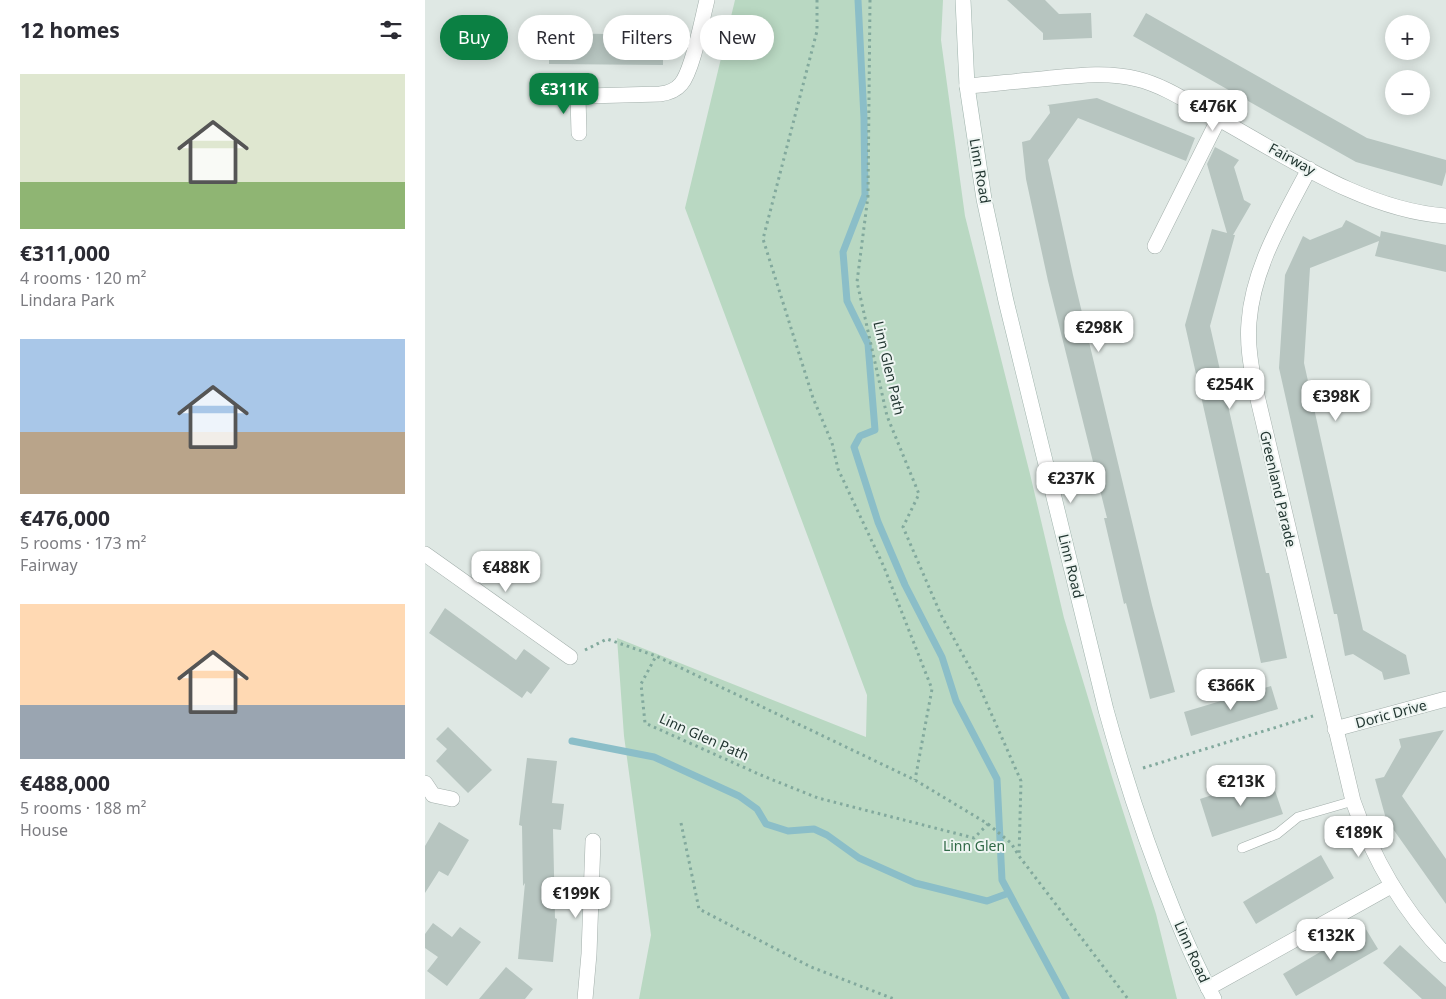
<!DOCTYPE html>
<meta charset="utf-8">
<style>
body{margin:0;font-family:"Noto Sans",sans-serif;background:#f2f2f3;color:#2b2b33;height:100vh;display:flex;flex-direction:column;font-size:19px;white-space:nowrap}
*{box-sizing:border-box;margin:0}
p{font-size:16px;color:#7c7c81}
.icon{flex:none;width:28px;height:28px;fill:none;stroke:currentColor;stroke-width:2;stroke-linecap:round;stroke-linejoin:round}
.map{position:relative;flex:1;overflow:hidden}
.details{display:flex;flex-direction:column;background:#fff;width:425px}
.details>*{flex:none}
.banner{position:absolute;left:15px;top:15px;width:475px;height:45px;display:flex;gap:10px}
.tools{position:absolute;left:960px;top:15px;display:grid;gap:10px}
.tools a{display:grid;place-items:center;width:45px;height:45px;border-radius:50%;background:#fff;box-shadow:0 2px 12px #0003;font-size:25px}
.price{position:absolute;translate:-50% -42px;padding:0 11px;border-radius:10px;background:#fff;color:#222;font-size:16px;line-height:32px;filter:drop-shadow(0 1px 2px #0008)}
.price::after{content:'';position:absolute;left:50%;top:30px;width:15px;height:11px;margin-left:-8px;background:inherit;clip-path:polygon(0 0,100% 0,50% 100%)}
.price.on{background:#0b8043;color:#fff}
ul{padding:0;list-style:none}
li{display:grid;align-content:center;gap:10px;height:265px;padding:0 20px}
li span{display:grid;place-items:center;height:155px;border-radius:0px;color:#555}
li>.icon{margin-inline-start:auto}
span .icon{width:90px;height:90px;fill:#fffc;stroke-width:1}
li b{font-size:21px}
h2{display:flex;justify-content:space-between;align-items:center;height:60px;padding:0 20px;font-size:21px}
.pill{padding:0 18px;border-radius:22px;background:#fff;box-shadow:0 2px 12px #0003;font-size:18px;line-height:45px}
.pill.on{background:#0b8043;color:#fff}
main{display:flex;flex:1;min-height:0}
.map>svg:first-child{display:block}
.green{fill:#b9d8c2}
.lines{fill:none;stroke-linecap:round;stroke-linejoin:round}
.stream{stroke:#8bbec8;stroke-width:7}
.building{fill:#b7c5c0}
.lane-casing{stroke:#a3afab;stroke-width:10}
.street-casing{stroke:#a3afab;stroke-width:16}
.secondary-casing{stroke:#9fb3ac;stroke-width:16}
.path{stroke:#82a99d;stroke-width:3;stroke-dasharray:2.5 4;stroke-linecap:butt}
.lane{stroke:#fff;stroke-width:9}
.street{stroke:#fff;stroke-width:15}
.secondary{stroke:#fff;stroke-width:15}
.labels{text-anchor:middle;stroke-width:4;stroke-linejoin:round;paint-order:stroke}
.street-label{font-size:14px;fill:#223631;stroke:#eef5f2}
.park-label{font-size:14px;fill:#306947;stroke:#eef5f2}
</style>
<main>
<section class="details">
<h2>12 homes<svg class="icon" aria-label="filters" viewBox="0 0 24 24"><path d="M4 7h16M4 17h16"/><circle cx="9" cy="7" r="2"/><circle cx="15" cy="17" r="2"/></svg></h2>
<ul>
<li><span style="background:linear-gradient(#dfe7d0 70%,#8fb573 0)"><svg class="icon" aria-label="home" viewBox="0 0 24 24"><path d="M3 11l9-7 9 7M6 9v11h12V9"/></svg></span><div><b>€311,000</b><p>4 rooms · 120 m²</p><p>Lindara Park</p></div></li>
<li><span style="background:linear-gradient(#a9c7e8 60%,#b9a48a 0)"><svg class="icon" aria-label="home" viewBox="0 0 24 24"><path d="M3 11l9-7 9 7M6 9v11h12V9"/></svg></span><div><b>€476,000</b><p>5 rooms · 173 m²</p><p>Fairway</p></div></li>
<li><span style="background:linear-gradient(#ffd9b3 65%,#9aa5b1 0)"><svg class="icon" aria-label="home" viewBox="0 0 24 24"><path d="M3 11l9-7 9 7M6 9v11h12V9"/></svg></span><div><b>€488,000</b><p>5 rooms · 188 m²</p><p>House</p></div></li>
</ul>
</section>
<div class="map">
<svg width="1021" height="999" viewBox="0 0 1021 999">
<rect width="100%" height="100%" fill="#dfe8e4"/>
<!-- green -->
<path class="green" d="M310,0H518L516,40L540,216L605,474L639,618L687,777L731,914L752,999H214L226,935L199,736L192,638L441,737L442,695L260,208Z"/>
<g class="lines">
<!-- stream -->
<path class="stream" d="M433,0L439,118L440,195L418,252L422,301L443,344L450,430L435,436L429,447L453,522L480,585L517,657L531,701L572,779L577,880L641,999
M147,741L229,757L314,796L332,809L341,824L363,831L389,829L402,835L434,858L490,883L562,901L584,893"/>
</g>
<!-- building -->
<path class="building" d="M582,0H620L634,14L666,13L667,38L618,40V33Z
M721,13L942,138L1021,160V172L1017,186L931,162L708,36Z
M124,33L238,35V65L124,64Z
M672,98L770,138L761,161L653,118L623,160L648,275L727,605L750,692L725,699L701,603L699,604L679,518H682L623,281L601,179L597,142L605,140L625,113L624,106L622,105Z
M790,147L814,160L809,167L819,200L826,204L808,235H810L785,326L841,573H844L862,658L836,663L760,325L787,229L802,233L782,164Z
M921,220L955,237L956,231L1021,245V272L950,256L954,241L885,268L879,363L938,630L981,655L985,674L959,680L957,672L928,654L920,656L912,614H909L854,368L860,275L878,236L885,240L917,227Z
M20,608L91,660L99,649L125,668L106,694L102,691L97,698L4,633Z
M846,686L853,709L766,736L759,712Z
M23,727L67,770L43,793L11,761L22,749L11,739Z
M1019,730L977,796L1021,859V904L961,819L950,779L959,777L976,747L974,739Z
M102,758L132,761L127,803L139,804L136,830L128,829L130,918L132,919L128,962L93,959L100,883L98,886L97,826L94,825Z
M845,776L858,814L787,837L775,799Z
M14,822L44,840L23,876L14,871L0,893V846Z
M896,855L909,878L831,924L818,902Z
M8,923L27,937L35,927L56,942L22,986L2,971L13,957L0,948V934Z
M939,926L953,949L871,996L858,974Z
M975,945L1021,987V999H997L958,963Z
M81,967L108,989L100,999H54Z"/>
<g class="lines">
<!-- lane casing -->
<g class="lane-casing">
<path id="lane" d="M817,848L852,834L873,817L928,801"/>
</g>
<!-- street casing -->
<g class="street-casing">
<path id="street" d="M542,86C567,84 592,81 617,79C648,76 681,71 712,79C737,85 760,100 783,113C857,153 936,210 1021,216
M125,97L235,94C243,93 251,90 256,84C268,70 277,19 282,0
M153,97L154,133
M884,169C859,217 828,267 824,322C822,344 826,366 830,387L928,801C948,859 978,911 1021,955
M730,246L794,118
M0,554L145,657
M910,729L1021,699
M0,783L8,795L27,799
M783,988L966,886
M160,999L164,954L168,841"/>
</g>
<!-- secondary casing -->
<g class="secondary-casing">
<path id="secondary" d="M538,0L542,86L559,199L581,301L681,710C700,779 722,846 749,912C761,942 774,971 789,999"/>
</g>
<!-- path -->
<path class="path" d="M392,0V31L338,239L388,398L407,443L413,469L459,567L507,689L490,780
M445,0L443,196L432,282L462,416L494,494L478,527L516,615L551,679L596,781L594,856
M160,650L182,639L231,656L490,780L563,824L549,838L393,798L338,776L220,723L216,684L231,656
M718,768L888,716
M256,823L274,909L386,967L469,999
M563,824L586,843L594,856L703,999"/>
<!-- lane -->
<use href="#lane" class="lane"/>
<!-- street -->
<use href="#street" class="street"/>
<!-- secondary -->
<use href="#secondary" class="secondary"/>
</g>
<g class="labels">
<!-- street labels -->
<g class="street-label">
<text transform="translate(867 159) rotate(29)" y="5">Fairway</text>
<text transform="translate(555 171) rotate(80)" y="5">Linn Road</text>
<text transform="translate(464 368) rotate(77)" y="5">Linn Glen Path</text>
<text transform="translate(853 489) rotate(77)" y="5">Greenland Parade</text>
<text transform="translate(646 566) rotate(76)" y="5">Linn Road</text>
<text transform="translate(966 714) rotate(-15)" y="5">Doric Drive</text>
<text transform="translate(279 737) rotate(24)" y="5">Linn Glen Path</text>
<text transform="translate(767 952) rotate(66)" y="5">Linn Road</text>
</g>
<!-- park labels -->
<g class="park-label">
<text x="549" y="851">Linn Glen</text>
</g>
</g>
</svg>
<div class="tools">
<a>+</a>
<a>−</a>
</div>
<b class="price on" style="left:139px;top:115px">€311K</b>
<b class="price" style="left:788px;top:132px">€476K</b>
<b class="price" style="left:674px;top:353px">€298K</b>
<b class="price" style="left:805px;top:410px">€254K</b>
<b class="price" style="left:911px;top:422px">€398K</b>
<b class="price" style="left:646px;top:504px">€237K</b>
<b class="price" style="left:81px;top:593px">€488K</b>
<b class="price" style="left:806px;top:711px">€366K</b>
<b class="price" style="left:816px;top:807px">€213K</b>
<b class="price" style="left:934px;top:858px">€189K</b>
<b class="price" style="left:151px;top:919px">€199K</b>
<b class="price" style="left:906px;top:961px">€132K</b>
<div class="banner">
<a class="pill on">Buy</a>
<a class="pill">Rent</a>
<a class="pill">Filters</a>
<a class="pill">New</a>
</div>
</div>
</main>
